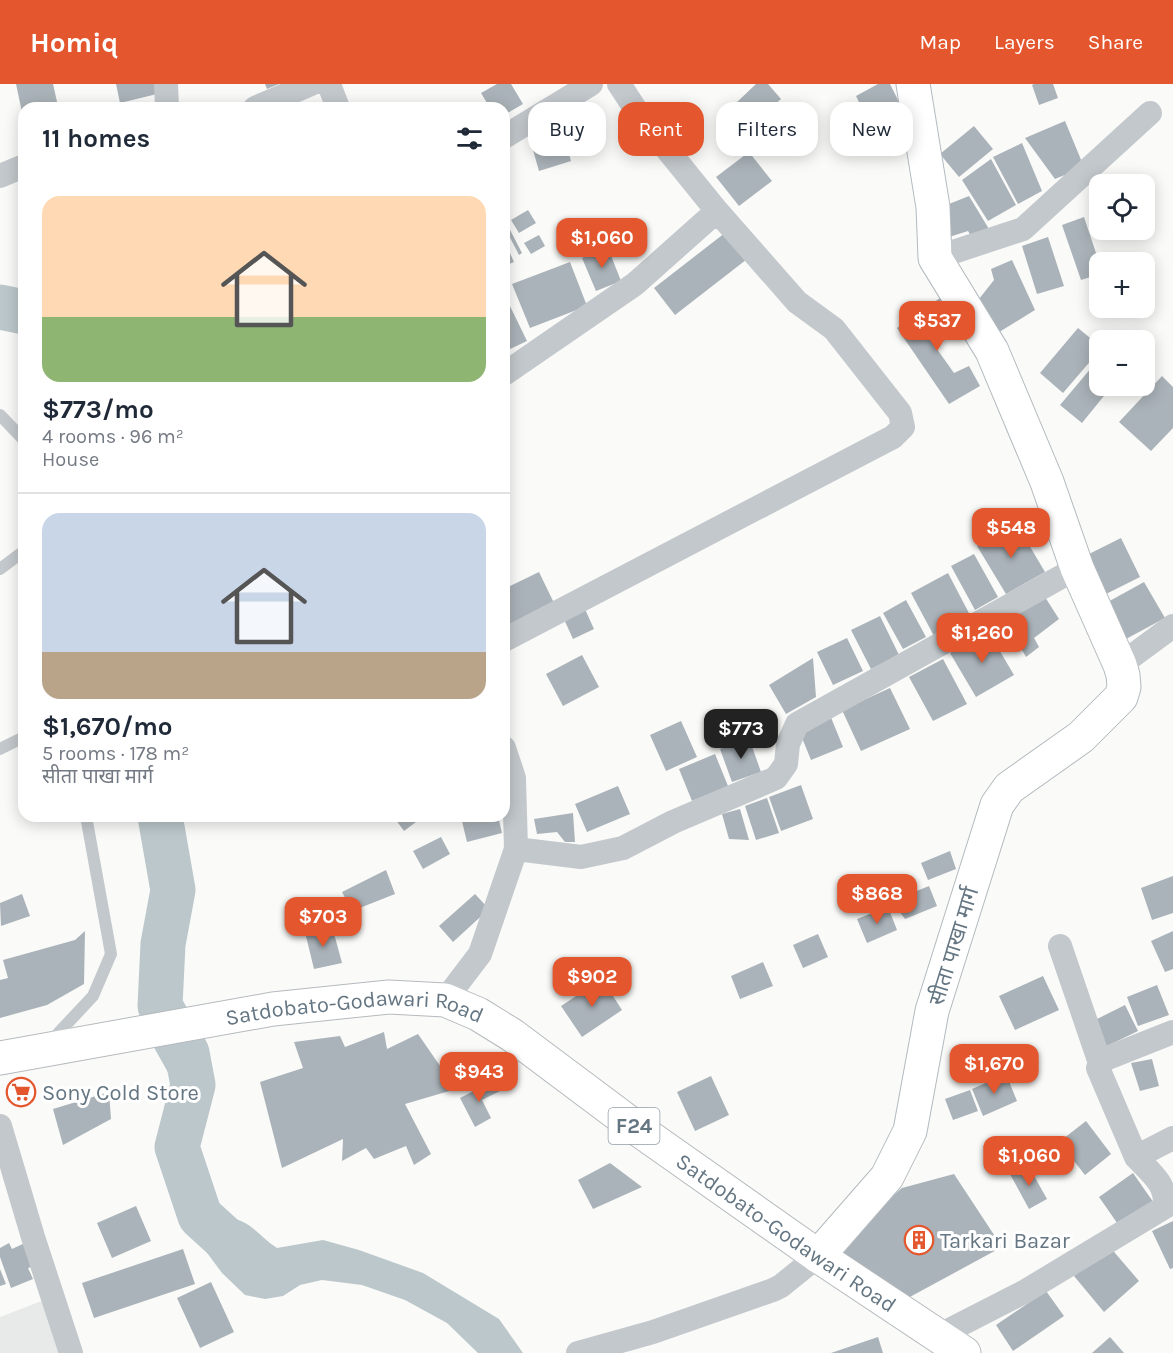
<!DOCTYPE html>
<meta charset="utf-8">
<style>
body{margin:0;font-family:Karla,"Noto Sans Devanagari",sans-serif;background:#f2f2f3;color:#1f2937;height:100vh;display:flex;flex-direction:column;font-size:22px;white-space:nowrap}
*{box-sizing:border-box;margin:0}
p{font-size:20px;color:#747a83}
.icon{flex:none;width:33px;height:33px;fill:none;stroke:currentColor;stroke-width:2;stroke-linecap:round;stroke-linejoin:round}
.map{position:relative;flex:1;overflow:hidden}
.details{position:absolute;left:18px;top:18px;width:492px;height:720px;display:flex;flex-direction:column;background:#fff;border-radius:18px;box-shadow:0 3px 15px #0003}
.details>*{flex:none}
.guide{position:absolute;left:528px;top:18px;width:555px;height:54px;display:flex;gap:12px}
.fabs{position:absolute;left:1089px;top:90px;display:grid;gap:12px}
.fabs a{display:grid;place-items:center;width:66px;height:66px;border-radius:12px;background:#fff;box-shadow:0 3px 15px #0003;font-size:30px}
.price{position:absolute;translate:-50% -51px;padding:0 14px;border-radius:12px;background:#e4572e;color:#fff;font-size:20px;line-height:39px;filter:drop-shadow(0 2px 3px #0008)}
.price::after{content:'';position:absolute;left:50%;top:36px;width:18px;height:14px;margin-left:-9px;background:inherit;clip-path:polygon(0 0,100% 0,50% 100%)}
.price.active{background:#222;color:#fff}
ul{padding:0;list-style:none}
li{display:grid;align-content:center;gap:12px;height:318px;padding:0 24px}
li+li{border-top:2px solid #e0e1e3}
li span{display:grid;place-items:center;height:186px;border-radius:18px;color:#555}
li>.icon{margin-inline-start:auto}
span .icon{width:108px;height:108px;fill:#fffc;stroke-width:1}
li b{font-size:26px}
h2{display:flex;justify-content:space-between;align-items:center;height:72px;padding:0 24px;font-size:26px}
.chip{padding:0 21px;border-radius:18px;background:#fff;box-shadow:0 3px 15px #0003;font-size:21px;line-height:54px}
.chip.active{background:#e4572e;color:#fff}
header{display:flex;align-items:center;gap:36px;box-sizing:border-box;height:84px;padding:0 30px;background:#e4572e;color:#fff}
header strong{font-size:28px}
nav{display:flex;gap:33px;margin-inline-start:auto;font-size:21px}
.map>svg:first-child{display:block}
.built{fill:#e8e9e9}
.water{fill:#bbc7cb}
.lines{fill:none;stroke-linecap:round;stroke-linejoin:round}
.river{stroke:#bbc7cb;stroke-width:45}
.building{fill:#aab3b9}
.secondary-casing{stroke:#b3babf;stroke-width:35}
.primary-casing{stroke:#b5babe;stroke-width:35}
.lane{stroke:#c3c8cc;stroke-width:12}
.street{stroke:#c3c8cc;stroke-width:24}
.secondary{stroke:#fff;stroke-width:33}
.primary{stroke:#fff;stroke-width:33}
.labels{text-anchor:middle;stroke-width:6;stroke-linejoin:round;paint-order:stroke}
.shield{fill:#fff;stroke:#939fa8;stroke-width:1.5}
.shield-label{font-size:21px;font-weight:bold;fill:#657683}
.street-label{font-size:22px;fill:#657683;stroke:#fff}
.poi-label{font-size:22px;fill:#657683;stroke:#fff;text-anchor:start}
</style>
<header>
<strong>Homiq</strong>
<nav><a>Map</a><a>Layers</a><a>Share</a></nav>
</header>
<div class="map">
<svg width="1173" height="1269" viewBox="0 0 1173 1269">
<rect width="100%" height="100%" fill="#fafaf8"/>
<!-- built -->
<path class="built" d="M44,1216L61,1269H0V1233Z"/>
<!-- water -->
<path class="water" d="M185,931C188,945 201,981 201,993C200,1015 184,1034 180,1055C178,1069 191,1121 202,1129C217,1142 226,1131 241,1137C255,1143 264,1156 277,1164L323,1156L359,1166L423,1189L499,1235L523,1269H478L447,1239L405,1216L362,1201L322,1196L300,1201L283,1212L265,1215L245,1211L222,1189L185,1139L165,1072L166,1051L173,1017L170,992L142,942Z"/>
<g class="lines">
<!-- river -->
<path class="river" d="M0,223L24,228
M160,732L173,806L163,860L160,922L187,969L193,1001L177,1063L200,1132L234,1163"/>
</g>
<!-- building -->
<path class="building" d="M16,0H53L58,22L24,24L23,33Z
M116,0H155L157,10L120,19Z
M265,0H279L267,5Z
M497,0H511L523,20L504,31V24H490L481,9Z
M756,0H768L781,15L754,39L736,19Z
M878,0H890L901,22L869,39L856,12Z
M1034,0H1053L1058,14L1039,21L1032,1Z
M1065,37L1084,83L1055,95L1025,54Z
M561,42L571,77L539,87L529,52Z
M974,42L993,65L959,93L940,70Z
M1022,59L1042,107L1018,120L993,73Z
M749,68L772,97L739,122L716,93Z
M991,75L1016,121L988,137L962,96Z
M969,112L992,150L974,157L968,147L946,154L939,124Z
M528,126L536,139L519,149L511,136Z
M1084,133L1100,181V190L1081,196L1062,141Z
M508,142L522,169L519,171L505,144Z
M730,145L751,172L675,231L654,204Z
M539,151L545,162L531,170L524,159Z
M1048,153L1064,202L1037,210L1022,162Z
M608,164L621,197L596,207L582,174Z
M509,167L514,178L504,182V170Z
M1012,176L1035,226L996,250L979,215L994,196L991,185Z
M570,178L587,222L530,244L512,200Z
M940,214L954,233L927,251L954,289L969,282L980,302L949,320L897,244Z
M508,218L527,257L504,268V220Z
M1078,244L1100,262V266L1063,309L1040,289Z
M1092,283L1100,289V302H1112L1082,339L1060,321Z
M1162,292L1173,303V344L1151,367L1119,338Z
M1016,439L1045,488L1006,510L977,462Z
M1121,454L1140,493L1102,512L1083,473Z
M974,470L998,513L975,526L951,482Z
M539,488L554,519L504,543V505Z
M948,489L971,533L934,552L911,509Z
M1144,498L1165,534L1126,555L1106,519Z
M1045,513L1059,535L1034,554L1039,563L1026,573L1006,537Z
M906,516L926,553L903,565L883,529Z
M584,523L594,545L573,555L563,533Z
M880,532L899,571L871,585L851,546Z
M988,547L1014,591L976,613L950,569Z
M847,554L863,587L833,601L817,568Z
M582,571L599,603L563,622L546,590Z
M813,574L816,613L786,630L769,601Z
M943,575L967,620L933,637L909,593Z
M890,604L910,645L861,667L842,626Z
M830,631L843,663L811,676L798,644Z
M681,637L697,673L666,687L650,651Z
M749,654L761,688L732,698L720,665Z
M715,670L728,702L692,717L679,685Z
M801,701L813,735L781,747L769,713Z
M618,702L630,730L587,748L575,720Z
M767,714L779,749L756,756L745,722Z
M740,725L749,756L729,755L722,730Z
M573,729L575,758H565L557,748L537,750L534,735Z
M393,732H424L404,747Z
M498,732L502,749L467,758L461,733Z
M441,753L450,770L423,785L413,767Z
M950,767L956,785L928,796L921,779Z
M386,786L395,810L352,827L342,808Z
M1173,792V829L1152,836L1141,804Z
M929,802L937,822L905,835L892,817Z
M22,810L30,832L1,842L0,819Z
M475,810L489,825L453,858L439,842Z
M888,823L897,846L867,859L857,835Z
M332,842L342,879L314,885L305,848Z
M85,847L84,900L47,921L0,934V896L8,894L3,876L75,856Z
M1173,847V885L1165,888L1151,857Z
M818,850L828,873L803,884L793,861Z
M763,878L773,902L740,915L731,892Z
M1043,892L1059,926L1015,946L999,912Z
M602,895L622,926L582,953L561,922Z
M1157,901L1169,931L1138,942L1127,913Z
M1125,921L1138,947L1105,963L1093,937Z
M384,948L387,965L418,950L456,1005L405,1020L431,1070L414,1081L406,1062L374,1075L366,1064L342,1077L343,1055L282,1084L260,998L303,984L294,958L340,952L345,963Z
M1152,975L1159,1002L1140,1007L1131,979Z
M1006,990L1017,1017L983,1032L972,1005Z
M711,992L729,1031L695,1047L677,1008Z
M495,996L500,1007L482,1016L491,1034L475,1043L460,1014Z
M970,1006L978,1027L953,1036L945,1015Z
M109,1008L111,1035L63,1061L53,1025Z
M1086,1037L1111,1070L1085,1091L1059,1058Z
M610,1079L642,1103L593,1125L578,1096Z
M1028,1081L1047,1115L1029,1125L1010,1090Z
M1133,1089L1156,1122L1122,1146L1099,1113Z
M954,1090L1002,1163L908,1214L834,1162L902,1104Z
M136,1122L151,1157L112,1174L97,1139Z
M1173,1137V1184L1170,1185L1152,1147Z
M27,1158L34,1182L28,1184L33,1195L11,1204L0,1173V1164L9,1159L12,1165Z
M1109,1162L1139,1197L1104,1228L1074,1192Z
M183,1165L195,1200L94,1234L82,1199Z
M0,1185L6,1200L0,1202Z
M211,1198L234,1248L200,1264L177,1214Z
M1046,1207L1064,1232L1013,1267L996,1241Z
M878,1253L883,1269H831Z
M1110,1253L1124,1269H1092Z"/>
<g class="lines">
<!-- secondary casing -->
<g class="secondary-casing">
<path id="secondary" d="M818,1172L887,1093L910,1047L932,927L997,721L1009,704L1081,653L1121,613L1124,603L1123,591L1120,581L1077,484L1047,398L992,267L935,174L933,123L913,0"/>
</g>
<!-- primary casing -->
<g class="primary-casing">
<g id="primary">
<path id="s1" d="M0,974L273,925L389,913L445,916L478,930L512,951L639,1046L818,1172L964,1269"/>
</g>
</g>
<!-- lane -->
<path class="lane" d="M0,331L24,356
M0,485L24,467
M0,665L24,653
M49,959L93,912L111,870L86,732"/>
<!-- street -->
<path class="street" d="M166,0L167,24
M327,0L330,3L338,24
M255,24L311,0
M504,53L591,0
M0,92L24,82
M935,174L1023,145L1150,29
M504,290L635,200L717,127
M504,556L893,353L903,343L900,329L834,245L797,218L717,127L640,32L619,0
M1120,581L1173,542
M516,765L581,773L623,764L673,738L776,694L786,680L788,660L797,640L1077,484
M1060,862L1100,979
M445,916L480,870L516,765L514,694L504,664
M0,1042L33,1153L71,1269
M1136,1073L1098,984L1100,979L1105,975L1173,948
M938,1252L1024,1208L1165,1123C1167,1100 1151,1089 1136,1073L1173,1054
M578,1269L653,1248L773,1206L781,1202L818,1172"/>
<!-- secondary -->
<use href="#secondary" class="secondary"/>
<!-- primary -->
<use href="#primary" class="primary"/>
</g>
<!-- icons -->
<defs>
<g id="supermarket-ring" transform="scale(1.5)"><circle r="9.5" fill="#fff" stroke="#e4572e" stroke-width="1.5"/><path d="M-6-5.5h2.5l.6 2H6L4.5 2H-2.5L-4.4-4H-6ZM-1.5 3.2a1.3 1.3 0 1 0 .1 0ZM3 3.2a1.3 1.3 0 1 0 .1 0Z" fill="#e4572e"/></g>
<g id="building-ring" transform="scale(1.5)"><circle r="9.5" fill="#fff" stroke="#e4572e" stroke-width="1.5"/><path d="M-4-6H4V6H1V3H-1V6H-4ZM-2.5-4.3h1.7v1.8h-1.7ZM.8-4.3h1.7v1.8H.8ZM-2.5-1h1.7V.8h-1.7ZM.8-1h1.7V.8H.8Z" fill="#e4572e"/></g>
</defs>
<g fill-rule="evenodd">
<use href="#supermarket-ring" x="21" y="1008"/>
<use href="#building-ring" x="919" y="1156"/>
</g>
<g class="labels">
<!-- shield labels -->
<rect class="shield" x="608.5" y="1024" width="51" height="36" rx="4.5"/>
<g class="shield-label">
<text x="634" y="1049">F24</text>
</g>
<!-- street labels -->
<g class="street-label">
<text transform="translate(953 862) rotate(-73)" y="8">सीता पाखा मार्ग</text>
<text dy="8" stroke="none"><textPath href="#s1" startOffset="360">Satdobato-Godawari Road</textPath></text>
<text dy="8" stroke="none"><textPath href="#s1" startOffset="864">Satdobato-Godawari Road</textPath></text>
</g>
<!-- poi labels -->
<g class="poi-label">
<text x="42" y="1016">Sony Cold Store</text>
<text x="940" y="1164">Tarkari Bazar</text>
</g>
</g>
</svg>
<div class="fabs">
<a><svg class="icon" aria-label="locate" viewBox="0 0 24 24"><circle cx="12" cy="12" r="6"/><path d="M12 2v4M12 18v4M2 12h4M18 12h4"/></svg></a>
<a>+</a>
<a>−</a>
</div>
<b class="price" style="left:602px;top:185px">$1,060</b>
<b class="price" style="left:937px;top:268px">$537</b>
<b class="price" style="left:1011px;top:475px">$548</b>
<b class="price" style="left:982px;top:580px">$1,260</b>
<b class="price active" style="left:741px;top:676px">$773</b>
<b class="price" style="left:877px;top:841px">$868</b>
<b class="price" style="left:323px;top:864px">$703</b>
<b class="price" style="left:592px;top:924px">$902</b>
<b class="price" style="left:994px;top:1011px">$1,670</b>
<b class="price" style="left:479px;top:1019px">$943</b>
<b class="price" style="left:1029px;top:1103px">$1,060</b>
<div class="guide">
<a class="chip">Buy</a>
<a class="chip active">Rent</a>
<a class="chip">Filters</a>
<a class="chip">New</a>
</div>
<section class="details">
<h2>11 homes<svg class="icon" aria-label="filters" viewBox="0 0 24 24"><path d="M4 7h16M4 17h16"/><circle cx="9" cy="7" r="2"/><circle cx="15" cy="17" r="2"/></svg></h2>
<ul>
<li><span style="background:linear-gradient(#ffd9b3 65%,#8fb573 0)"><svg class="icon" aria-label="home" viewBox="0 0 24 24"><path d="M3 11l9-7 9 7M6 9v11h12V9"/></svg></span><div><b>$773/mo</b><p>4 rooms · 96 m²</p><p>House</p></div></li>
<li><span style="background:linear-gradient(#c9d6e8 75%,#b9a48a 0)"><svg class="icon" aria-label="home" viewBox="0 0 24 24"><path d="M3 11l9-7 9 7M6 9v11h12V9"/></svg></span><div><b>$1,670/mo</b><p>5 rooms · 178 m²</p><p>सीता पाखा मार्ग</p></div></li>
</ul>
</section>
</div>
